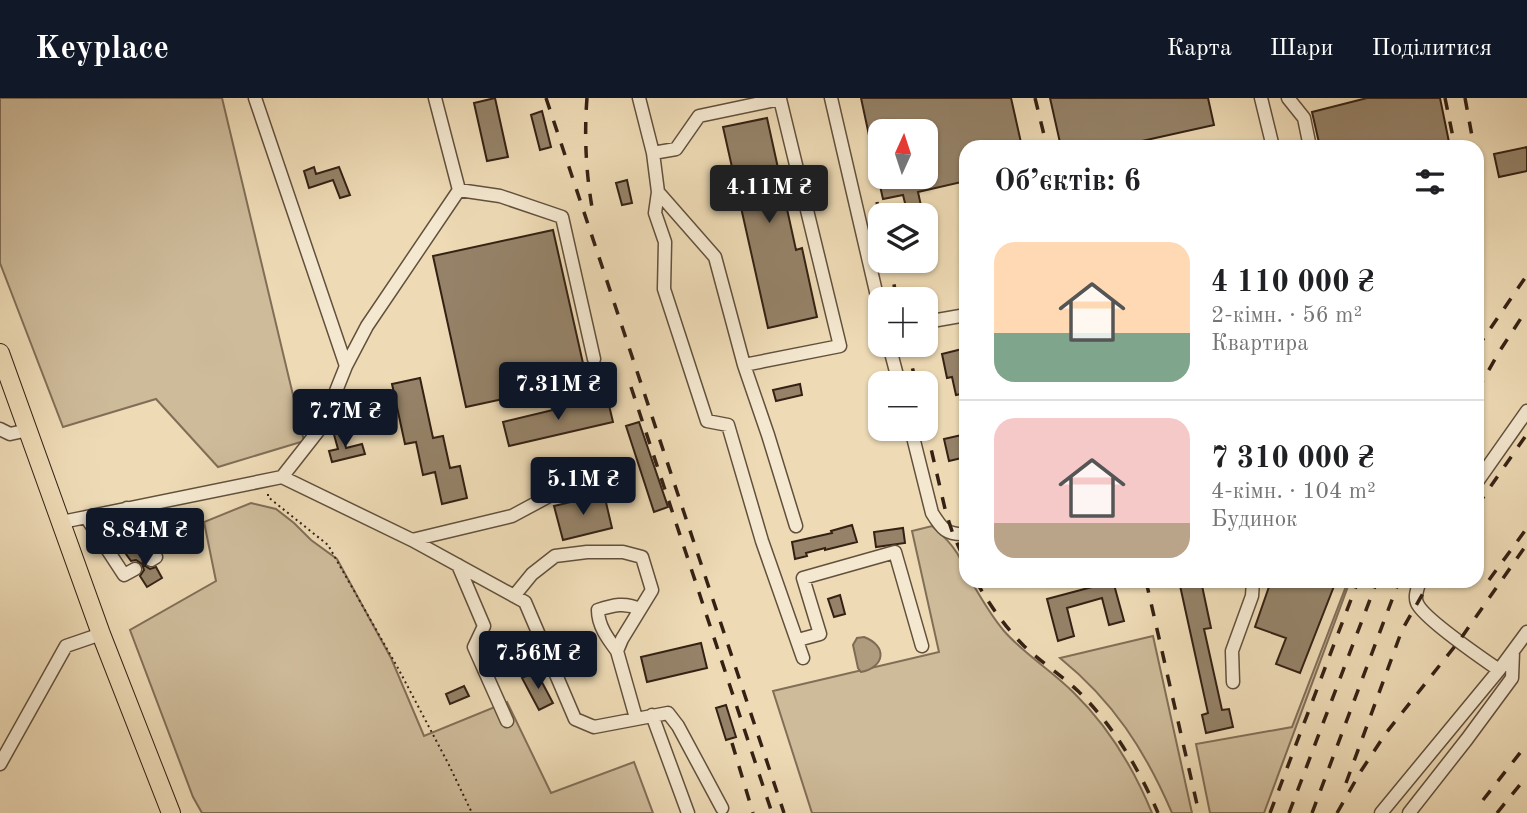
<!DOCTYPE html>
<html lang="uk">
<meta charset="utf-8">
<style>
body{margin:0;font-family:"Old Standard TT",serif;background:#f6f6f6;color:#202124;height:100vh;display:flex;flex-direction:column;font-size:26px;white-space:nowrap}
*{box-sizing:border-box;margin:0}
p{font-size:23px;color:#757577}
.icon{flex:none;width:38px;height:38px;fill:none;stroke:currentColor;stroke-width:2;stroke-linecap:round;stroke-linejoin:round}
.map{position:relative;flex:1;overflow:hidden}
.panel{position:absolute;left:959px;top:42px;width:525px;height:448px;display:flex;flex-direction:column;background:#fff;border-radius:21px;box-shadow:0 2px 5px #0004}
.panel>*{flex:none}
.needle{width:46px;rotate:3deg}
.fabs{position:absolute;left:868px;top:21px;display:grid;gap:14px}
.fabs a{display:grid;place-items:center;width:70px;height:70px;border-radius:14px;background:#fff;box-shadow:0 2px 5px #0004;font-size:35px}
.price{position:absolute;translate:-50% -60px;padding:0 16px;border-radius:7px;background:#111827;color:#fff;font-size:23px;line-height:46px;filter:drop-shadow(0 2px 4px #0008)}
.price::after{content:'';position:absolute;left:50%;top:42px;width:21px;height:16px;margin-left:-10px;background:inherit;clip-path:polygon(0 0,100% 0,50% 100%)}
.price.active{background:#222;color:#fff}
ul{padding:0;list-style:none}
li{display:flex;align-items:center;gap:21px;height:175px;padding:0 35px}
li+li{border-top:2px solid #e0e0e0}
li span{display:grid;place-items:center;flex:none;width:196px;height:140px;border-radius:21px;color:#555}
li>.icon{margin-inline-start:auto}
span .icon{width:84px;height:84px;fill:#fffc;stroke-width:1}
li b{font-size:30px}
h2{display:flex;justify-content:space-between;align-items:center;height:84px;padding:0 35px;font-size:30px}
header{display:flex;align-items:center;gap:42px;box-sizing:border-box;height:98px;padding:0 35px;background:#111827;color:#fff}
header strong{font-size:33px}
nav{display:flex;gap:38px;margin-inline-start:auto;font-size:24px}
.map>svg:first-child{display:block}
.green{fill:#cebb9a;stroke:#816e57;stroke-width:2}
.water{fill:#af9c7f;stroke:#7e6b54;stroke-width:2}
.building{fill:#958268;stroke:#342114;stroke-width:2}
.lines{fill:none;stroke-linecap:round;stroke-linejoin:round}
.minor-casing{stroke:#62503c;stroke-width:15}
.highway-casing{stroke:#342114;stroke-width:20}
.path{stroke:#342114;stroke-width:2;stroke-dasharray:2 3.5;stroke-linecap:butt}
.minor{stroke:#f4e8d0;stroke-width:12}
.highway{stroke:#eedbb6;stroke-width:18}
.rail{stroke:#342114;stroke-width:3.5;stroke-dasharray:12 12;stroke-linecap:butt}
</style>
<header>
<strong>Keyplace</strong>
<nav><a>Карта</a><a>Шари</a><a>Поділитися</a></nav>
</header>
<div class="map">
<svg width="1527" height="715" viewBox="0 0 1527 715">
<rect width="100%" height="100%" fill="#eedbb6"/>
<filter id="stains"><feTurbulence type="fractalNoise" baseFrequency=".00286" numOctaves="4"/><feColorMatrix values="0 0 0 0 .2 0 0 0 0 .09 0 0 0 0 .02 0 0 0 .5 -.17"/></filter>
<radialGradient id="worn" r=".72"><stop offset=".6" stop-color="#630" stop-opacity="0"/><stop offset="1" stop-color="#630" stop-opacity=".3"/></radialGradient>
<!-- green -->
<path class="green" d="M0,0H222L304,343L218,369L156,301L63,329L0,165Z
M251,405L276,411L294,425L311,442L337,461L391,560L424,638L507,604L551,695L634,664L653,715H202L193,699L130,532L216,483L204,424Z
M932,428C949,442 966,460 966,483H971C981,500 991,518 1004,533C1024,556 1051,572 1073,594C1107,627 1134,671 1152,715H812L773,593L939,554L912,433Z
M1348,483H1350L1264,715H1210L1196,646L1292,629Z
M1153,538L1192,715H1172C1145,652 1113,603 1060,560Z"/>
<!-- water -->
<path class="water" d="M864,539C888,548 885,569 861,574L858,570L853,547L857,540Z"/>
<!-- building -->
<path class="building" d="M495,0L508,59L487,63L474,5Z
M861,0H1011L1022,49H966V83L918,94L923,117H908L903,97L883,101L878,79H926V33H880V69L876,70Z
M1050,0H1208L1214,27L1115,49H1061Z
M1367,0H1440L1450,49H1320L1312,14Z
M542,13L551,49L540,52L531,17Z
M767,20L796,152L802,150L817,219L768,230L723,29Z
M1527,49V73L1499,79L1494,56Z
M314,69L316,76L339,69L350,97L340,100L333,82L309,90L304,73Z
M627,82L632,105L622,107L616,85Z
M553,132L587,283L466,309L433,158Z
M966,250V295L956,297L952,279L947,280L942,256Z
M420,280L433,340L443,338L450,370L460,368L467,400L442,406L435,374L423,377L416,344L405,346L392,286Z
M800,286L802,297L776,303L773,292Z
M607,299L613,324L509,348L503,324Z
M363,306L367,325L345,330L343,319L350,317L349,311Z
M639,324L668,409L654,414L626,328Z
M341,331L346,350L362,346L365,356L332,364L329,353L338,351L333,333Z
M966,336V359L949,363L944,341Z
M604,396L612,430L563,442L554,408Z
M191,416L199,434L172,446L164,428Z
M852,427L857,444L825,452V450L806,455L807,458L795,461L792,444L832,435L831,433Z
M903,430L905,445L876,449L874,434Z
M139,448L144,457L142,461L144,467L150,471L156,469L162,480L147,489L140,478L144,472L142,466L136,462L131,463L126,456Z
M1091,483H1113L1124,523L1109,527L1102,500L1067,510L1074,538L1058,543L1047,501L1092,489Z
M1179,483H1201L1211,530L1204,531L1222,612L1229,611L1233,629L1206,635L1202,617L1208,615Z
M1271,483H1336L1300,575L1276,566L1286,540L1255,529Z
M840,497L845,516L834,519L828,501Z
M701,545L707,570L647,584L641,559Z
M536,573L553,605L539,612L522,580Z
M464,588L469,598L450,606L446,596Z
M726,607L736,639L726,642L716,610Z"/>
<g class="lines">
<!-- minor casing -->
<g class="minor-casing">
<path id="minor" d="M255,0L346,268
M639,0L653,55L658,94L715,159L744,267L840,248L780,1L699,18L676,51L653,55
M831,0L880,211
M1261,0L1273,49
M1288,0L1304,20L1310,49
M459,92L500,98L562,119L594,261
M658,94L655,115L665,144L664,191L707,323L728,327L762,443L803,560
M926,224L966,217
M889,247L899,285
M744,267L768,337L796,428
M0,331L10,336L28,332
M911,331L932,415C942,431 946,437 966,436
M282,379L322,328L346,268L367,228L459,92L435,0
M1477,384L1527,313
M127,410L156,459L151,462
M86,419L124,477L135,471
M62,424L282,379L412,442L525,504L575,621L594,629L668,615L678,628L722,710
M412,442L512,418L551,397L624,377
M458,467L484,528L474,549L507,623
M1420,483C1418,489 1414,498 1417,505C1423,520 1483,561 1499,572
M514,498L532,476L555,458L587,454H623L642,459L652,492L622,541L617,553L636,620
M798,542L820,536L803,480L895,454L922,548
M617,553C608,541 598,528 598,512C613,507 625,504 640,511
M1233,584L1232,553L1252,498L1253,483
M652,617L688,715
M0,666L66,548L101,536
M1381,715L1499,572L1527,534
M1409,715L1467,641L1512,580L1513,554"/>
</g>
<!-- highway casing -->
<g class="highway-casing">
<path id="highway" d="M0,255L101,536L171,715"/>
</g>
<!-- path -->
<path class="path" d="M268,396V399L328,447L399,572L449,667L472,715"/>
<!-- minor -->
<use href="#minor" class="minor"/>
<!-- highway -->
<use href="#highway" class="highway"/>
<!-- rail -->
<path class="rail" d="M546,0L784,715
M587,0C584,38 586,77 593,115
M1035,0L1047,49
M1445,0L1455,49
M1465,0L1474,49
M1477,63L1480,106L1477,159
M877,104L880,118
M889,163L897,201
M907,247L916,285
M1477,250L1527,177
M631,289L772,715
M1477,293L1499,254L1527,211
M926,329L946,415L953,436L966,465
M1477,408L1527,336
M1489,482L1527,430
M976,483C989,506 1005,529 1024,548C1041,564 1061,577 1078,593C1113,627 1139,671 1158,715
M1146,483L1199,715
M732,645L753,715
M1346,685L1402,532L1430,483
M1483,702L1527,646
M1270,715L1358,483
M1289,715L1377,483
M1312,715L1399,483
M1337,715L1361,673L1386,635L1459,543L1527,446
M1497,715L1527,678"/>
</g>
<rect width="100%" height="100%" filter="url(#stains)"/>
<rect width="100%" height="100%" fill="url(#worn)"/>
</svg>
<div class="fabs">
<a><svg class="needle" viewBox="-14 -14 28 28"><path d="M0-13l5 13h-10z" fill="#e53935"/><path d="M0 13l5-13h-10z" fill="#757577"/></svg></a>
<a><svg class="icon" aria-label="layers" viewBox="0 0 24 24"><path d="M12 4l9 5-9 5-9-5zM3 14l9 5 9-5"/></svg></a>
<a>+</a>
<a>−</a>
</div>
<b class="price active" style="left:769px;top:127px">4.11M ₴</b>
<b class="price" style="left:558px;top:324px">7.31M ₴</b>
<b class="price" style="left:345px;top:351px">7.7M ₴</b>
<b class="price" style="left:583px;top:419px">5.1M ₴</b>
<b class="price" style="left:145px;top:470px">8.84M ₴</b>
<b class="price" style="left:538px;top:593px">7.56M ₴</b>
<section class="panel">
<h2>Об’єктів: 6<svg class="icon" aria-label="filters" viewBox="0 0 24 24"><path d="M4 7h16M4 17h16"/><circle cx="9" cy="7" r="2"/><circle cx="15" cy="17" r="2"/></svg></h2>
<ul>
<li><span style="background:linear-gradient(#ffd9b3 65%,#7fa58c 0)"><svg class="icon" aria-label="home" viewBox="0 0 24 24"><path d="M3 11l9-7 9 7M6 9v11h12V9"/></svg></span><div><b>4 110 000 ₴</b><p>2-кімн. · 56 m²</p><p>Квартира</p></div></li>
<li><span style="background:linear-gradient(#f6c9c9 75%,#b9a48a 0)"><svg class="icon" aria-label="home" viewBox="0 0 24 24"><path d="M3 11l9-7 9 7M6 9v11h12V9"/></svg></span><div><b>7 310 000 ₴</b><p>4-кімн. · 104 m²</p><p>Будинок</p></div></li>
</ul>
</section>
</div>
